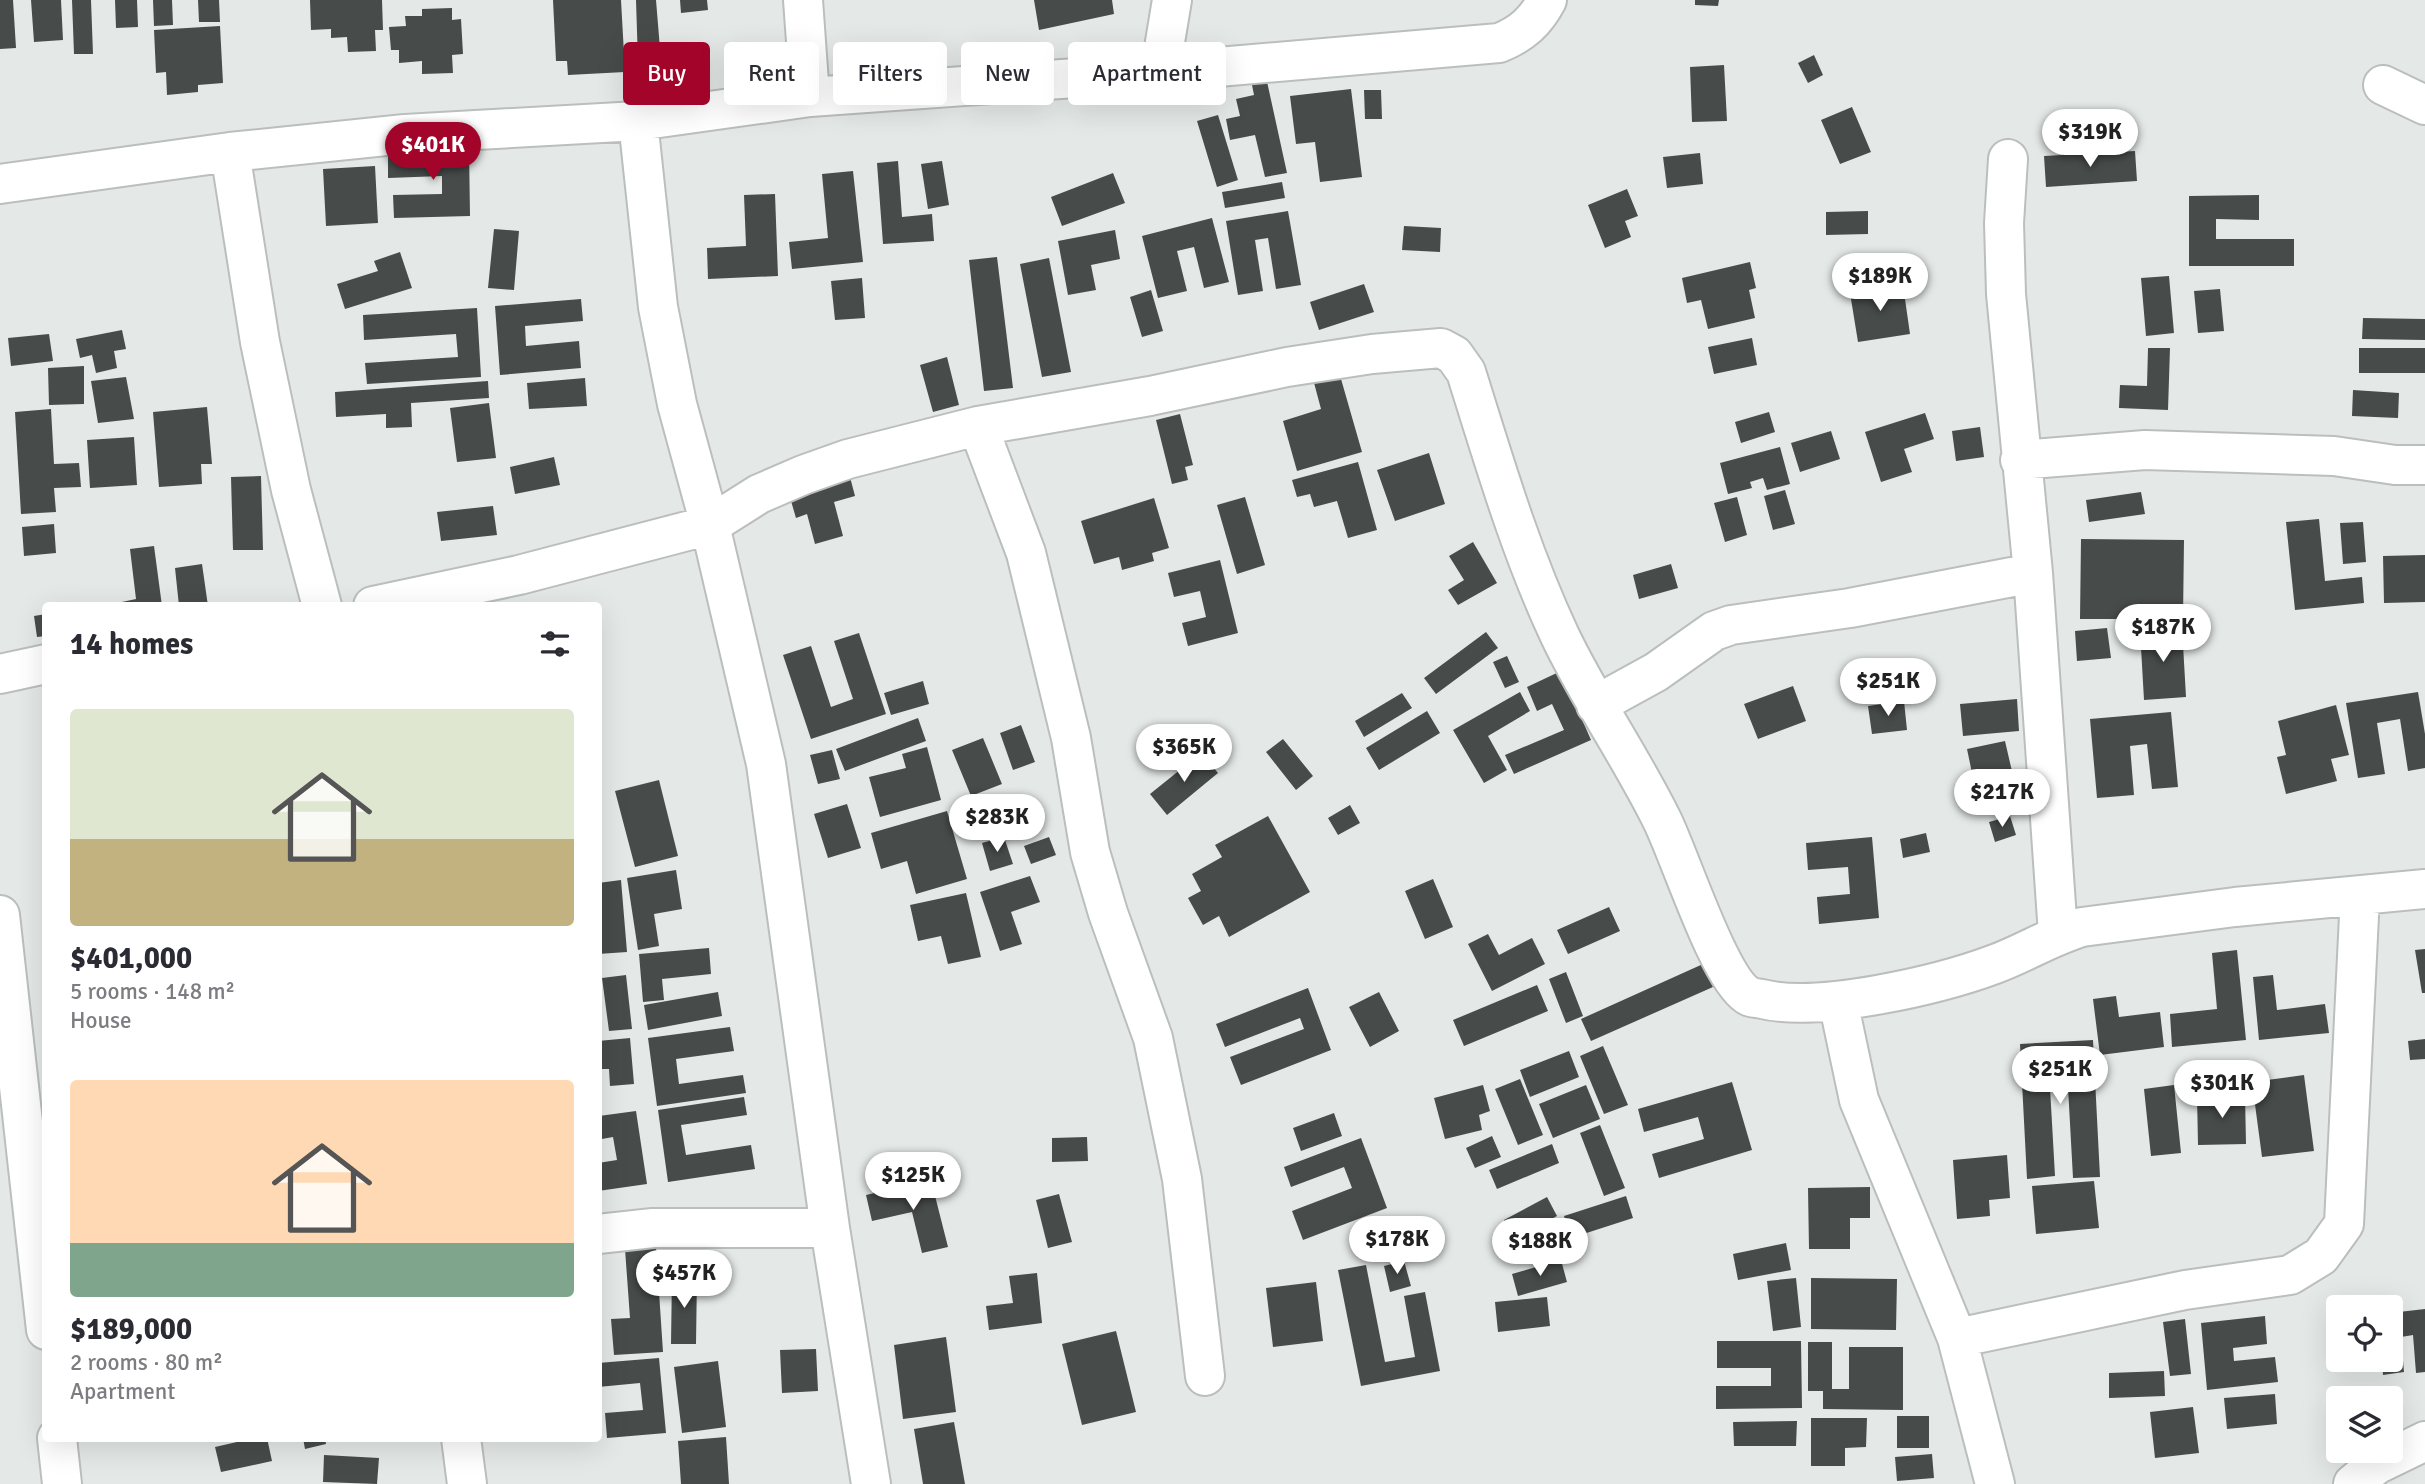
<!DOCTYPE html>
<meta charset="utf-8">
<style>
body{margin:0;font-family:Signika,sans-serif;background:#f7f7f7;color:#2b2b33;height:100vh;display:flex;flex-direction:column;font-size:26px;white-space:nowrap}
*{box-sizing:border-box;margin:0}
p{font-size:23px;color:#7c7c81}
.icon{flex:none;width:38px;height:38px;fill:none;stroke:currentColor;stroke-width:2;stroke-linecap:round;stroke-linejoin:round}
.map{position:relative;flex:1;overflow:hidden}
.details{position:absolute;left:42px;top:602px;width:560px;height:840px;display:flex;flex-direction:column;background:#fff;border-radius:7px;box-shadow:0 7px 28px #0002}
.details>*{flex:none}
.hud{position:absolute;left:623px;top:42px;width:665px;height:63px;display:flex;gap:14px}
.buttons{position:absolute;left:2326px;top:1295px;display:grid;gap:14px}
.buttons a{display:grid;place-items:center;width:77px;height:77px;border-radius:7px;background:#fff;box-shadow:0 7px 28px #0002;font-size:35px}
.price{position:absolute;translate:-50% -60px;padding:0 16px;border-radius:24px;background:#fff;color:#222;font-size:23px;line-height:46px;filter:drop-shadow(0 2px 4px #0008)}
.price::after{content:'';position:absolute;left:50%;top:42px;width:21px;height:16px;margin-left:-10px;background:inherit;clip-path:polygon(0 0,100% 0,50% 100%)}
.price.active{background:#a3052a;color:#fff}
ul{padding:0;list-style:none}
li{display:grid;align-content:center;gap:14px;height:371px;padding:0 28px}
li span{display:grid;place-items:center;height:217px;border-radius:7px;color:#555}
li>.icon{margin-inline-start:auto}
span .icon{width:126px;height:126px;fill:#fffc;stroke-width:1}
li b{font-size:30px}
h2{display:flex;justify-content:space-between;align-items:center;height:84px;padding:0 28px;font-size:30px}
.chip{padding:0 24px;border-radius:7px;background:#fff;box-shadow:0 7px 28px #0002;font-size:24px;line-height:63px}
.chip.active{background:#a3052a;color:#fff}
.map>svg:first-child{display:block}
.building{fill:#474c4a}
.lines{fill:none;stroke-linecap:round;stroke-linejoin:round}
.minor-casing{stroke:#babfbd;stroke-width:42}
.minor{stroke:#fff;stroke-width:38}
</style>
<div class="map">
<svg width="2425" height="1484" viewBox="0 0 2425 1484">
<rect width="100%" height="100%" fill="#e4e9e7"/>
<!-- building -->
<path class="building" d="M0,0H13L16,48L0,49Z
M31,0H61L63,40L34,42Z
M72,0H91L93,54H74Z
M115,0H137L138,27L116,28Z
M153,0H172L173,25L154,26Z
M198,0H219L220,22H199Z
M310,0H382L383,30H375L376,51L348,52L347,37L331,38V29L311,30Z
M553,0H621L625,72L568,75L567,61H556Z
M636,0H656L661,61L638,63Z
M680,0H707L708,10L681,13Z
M1034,0H1112L1114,14L1039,30Z
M1695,0H1719L1718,6L1695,5Z
M452,8V20L461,19L463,54L452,55L453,73L422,74V61L399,63V50H391L389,27L406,26L405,16H422V9Z
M220,26L223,83L198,85V92L167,95L166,72L156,73L154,30Z
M1814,55L1823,75L1808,83L1798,63Z
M1724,65L1727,121L1692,122L1690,67Z
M1266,77L1287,173L1265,177L1255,135L1230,140L1226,119L1240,116L1236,99L1254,95L1251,80Z
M1351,89L1362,177L1320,182L1315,142L1296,144L1290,96Z
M1364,90H1381L1382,119H1365Z
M1852,107L1871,152L1840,164L1821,120Z
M1218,115L1238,180L1217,187L1197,121Z
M469,148L470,216L394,218L393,195L442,194V176L388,178V150Z
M2135,151L2137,181L2046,187L2044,156Z
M1700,153L1703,184L1667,188L1663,157Z
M898,161L902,217L932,214L934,241L883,244L877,163Z
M942,161L949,205L928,209L921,164Z
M375,166L378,223L326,226L323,169Z
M853,171L863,262L792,269L789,242L828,238L822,174Z
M1113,173L1125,203L1062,226L1051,197Z
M1282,182L1285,198L1225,208L1222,192Z
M1627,189L1638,216L1625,221L1631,237L1605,248L1588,205Z
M775,194L778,276L708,279L707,248L746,246L744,195Z
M2259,195V220L2216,219V239H2294V266H2189V196Z
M1288,211L1301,285L1276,289L1268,238L1255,240L1263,291L1238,295L1226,221Z
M1868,211V234L1826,235V212Z
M1212,218L1229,282L1204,288L1194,247L1177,251L1187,291L1158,298L1142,236Z
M1404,226L1441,228L1440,252L1402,250Z
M494,229L519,231L514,290L488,288Z
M1115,230L1120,259L1091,265L1096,290L1068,295L1058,241Z
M400,252L412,288L345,309L337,284L378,271L374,261Z
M997,257L1013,388L984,391L969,260Z
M1049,258L1071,372L1042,377L1020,264Z
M1750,262L1756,288L1749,290L1755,318L1708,329L1701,300L1687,303L1682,278Z
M2169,276L2174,333L2146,336L2141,278Z
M862,278L865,318L835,320L831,281Z
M1364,284L1374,312L1319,330L1310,302Z
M1903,285L1910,334L1858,342L1850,293Z
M2220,289L2224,331L2198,333L2194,291Z
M1151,290L1163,331L1142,337L1130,297Z
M581,299L583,321L525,326L526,346L579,341L581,368L500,375L495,306Z
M477,308L481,377L367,384L365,363L458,357L456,334L364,340L363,315Z
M2363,318L2425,319V340L2362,339Z
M122,330L126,349L114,351L117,368L96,373L92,355L80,358L76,339Z
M49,334L53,361L11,366L8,338Z
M1752,338L1757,365L1714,374L1708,347Z
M2148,348H2170L2168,410L2119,408L2120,385L2147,386Z
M2359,348H2425V373H2359Z
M947,357L959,405L933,412L920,365Z
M84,366V404L49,405L48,368Z
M1339,372L1362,452L1297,471L1283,421L1321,409L1313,379Z
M126,377L134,419L98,423L91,381Z
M585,378L587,406L529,409L527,383Z
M488,381L489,398L411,403L412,427L386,428V414L336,417L335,392Z
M2353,390L2399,393L2398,418L2352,416Z
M489,403L496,458L457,462L450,408Z
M207,407L212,464H201L202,484L159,487L153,412Z
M51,409L54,464L79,463L81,487L54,488L56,512L21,514L15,412Z
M1769,412L1775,432L1741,443L1735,422Z
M1925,413L1934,439L1904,449L1912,472L1881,482L1865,432Z
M1180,414L1193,465L1185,467L1188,480L1172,484L1156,420Z
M1980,427L1984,457L1956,461L1952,431Z
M1831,431L1840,459L1800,472L1791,443Z
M134,437L137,485L90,488L87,440Z
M1780,447L1790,484L1767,490L1763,478L1750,482L1752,488L1728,494L1720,463Z
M1429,453L1445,504L1395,521L1377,470Z
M554,457L560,485L515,494L510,467Z
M1358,462L1377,530L1348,538L1337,501L1314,507L1310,494L1297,497L1292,480Z
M261,476L263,550H233L231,477Z
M850,477L855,496L834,502L843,536L815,544L807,514L796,518L789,494Z
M1785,490L1795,524L1773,530L1764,496Z
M2141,492L2145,514L2089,522L2086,500Z
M1245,497L1265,565L1237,574L1217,505Z
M1737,497L1747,535L1725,542L1714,503Z
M1154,498L1169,548L1152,553L1154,561L1122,570L1119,557L1094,564L1081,521Z
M493,506L497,535L441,541L437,512Z
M2319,519L2325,581L2362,577L2364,603L2295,610L2286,522Z
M2363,522L2366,562L2343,564L2340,523Z
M54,524L56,553L24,556L22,527Z
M2081,539L2184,540L2183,619H2080Z
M1473,542L1497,583L1458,605L1448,590L1464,580L1449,556Z
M154,546L162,606H118L117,603L136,599L130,549Z
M2425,555V602L2384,603L2383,556Z
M1220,560L1238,633L1188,646L1182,623L1206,617L1200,591L1174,597L1168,573Z
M202,564L208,606H179L175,568Z
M1671,564L1678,588L1639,599L1633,575Z
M46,614V636L37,637L34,616Z
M2182,627L2186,697L2144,700L2140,630Z
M2107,628L2111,658L2077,661L2075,631Z
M1486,632L1498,648L1436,694L1424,678Z
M859,633L886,714L811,739L783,655L811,646L831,707L853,699L834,641Z
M1507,656L1519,682L1505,688L1493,662Z
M1561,671L1591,740L1514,774L1505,755L1564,730L1552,704L1537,711L1527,687Z
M923,681L929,704L891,715L884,693Z
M1793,686L1806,721L1758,739L1744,704Z
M1520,692L1530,711L1488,736L1507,770L1484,783L1453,730Z
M2418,692L2425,734V768L2408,771L2400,719L2377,723L2385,774L2358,778L2346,703Z
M1402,693L1412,708L1364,737L1355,721Z
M2017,699L2019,731L1963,736L1960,704Z
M1904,701L1907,730L1872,734L1868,706Z
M2336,705L2349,755L2331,759L2337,781L2286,794L2277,757L2286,755L2278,721Z
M1427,711L1440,733L1379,770L1366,748Z
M2171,712L2178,787L2152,789L2147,744L2130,746L2134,795L2097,798L2090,719Z
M918,718L926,741L845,771L836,749Z
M1021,725L1035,762L1013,770L1000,733Z
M983,738L1002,784L971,796L952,750Z
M1283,739L1313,776L1296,790L1266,752Z
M2005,741L2014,780L1984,787L1981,771L1972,773L1967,749Z
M927,747L941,800L880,817L869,777L906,768L902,754Z
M832,750L840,779L818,784L810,755Z
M1201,753L1218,773L1167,815L1150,794Z
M659,780L678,856L635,867L615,791Z
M847,804L861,848L828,858L814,814Z
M1350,805L1360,823L1338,835L1328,818Z
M947,811L967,879L916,894L907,861L881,869L871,833Z
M1268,816L1310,892L1229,937L1219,916L1203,925L1188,898L1201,891L1192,874L1222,857L1215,845Z
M2010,816L2016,835L1995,842L1989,822Z
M1926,833L1930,852L1903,858L1900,839Z
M1004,837L1013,864L990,871L982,843Z
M1049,837L1056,855L1031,864L1024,846Z
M1872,837L1879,918L1819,924L1817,897L1850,894L1848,867L1808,870L1806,843Z
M676,870L682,909L654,914L659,946L638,950L627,878Z
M1030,876L1040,902L1011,912L1022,944L1000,951L980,892Z
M1433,879L1453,927L1425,939L1405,891Z
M621,880L627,952L598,954V883Z
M966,893L981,957L948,964L941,936L918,941L910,905Z
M1609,907L1620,931L1568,954L1557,930Z
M1488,934L1499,955L1532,938L1545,964L1492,991L1468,944Z
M709,948L711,974L662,979L664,1000L643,1002L639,954Z
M2425,949V993H2422L2415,950Z
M2237,950L2246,1040L2172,1047L2170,1014L2217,1009L2212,953Z
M1703,964L1713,987L1591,1041L1581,1019Z
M1566,972L1583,1016L1566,1023L1549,979Z
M626,975L632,1029L609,1031L602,978Z
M2273,975L2277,1010L2325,1004L2329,1033L2259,1040L2253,977Z
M1537,985L1548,1011L1464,1046L1453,1020Z
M1308,988L1331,1050L1241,1085L1230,1057L1304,1029L1300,1018L1225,1047L1216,1024Z
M718,992L722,1016L648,1030L644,1005Z
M1379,992L1399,1031L1370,1047L1349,1007Z
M2116,996L2119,1017L2160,1012L2164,1047L2100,1055L2093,999Z
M730,1027L734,1051L676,1059L679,1084L743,1075L746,1093L657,1106L648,1038Z
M630,1038L634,1084L610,1086L609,1069H598V1041Z
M2425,1039V1059L2410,1060L2408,1041Z
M2093,1040L2100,1177L2073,1178L2067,1069L2049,1070L2055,1176L2027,1179L2020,1044Z
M1603,1046L1628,1105L1604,1114L1580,1056Z
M1569,1051L1579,1077L1530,1097L1520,1070Z
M2304,1075L2314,1151L2262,1157L2252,1082Z
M1520,1079L1543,1135L1518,1145L1495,1089Z
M1732,1082L1752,1150L1659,1178L1652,1154L1704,1139L1698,1117L1644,1132L1638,1109Z
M1483,1085L1490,1111L1479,1115L1482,1130L1445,1139L1434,1098Z
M1586,1085L1600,1119L1553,1138L1539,1104Z
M2174,1085L2181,1153L2151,1156L2144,1089Z
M2245,1095L2246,1144L2198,1145L2197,1096Z
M744,1097L747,1115L681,1125L686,1155L751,1145L755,1169L668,1182L658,1110Z
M636,1111L647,1184L598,1191V1163L617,1160L613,1137L602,1139L599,1116Z
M1334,1113L1342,1136L1301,1151L1293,1128Z
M1600,1125L1625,1188L1604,1196L1580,1133Z
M1492,1136L1501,1157L1475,1168L1466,1148Z
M1087,1137L1088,1161L1052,1162V1138Z
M1361,1138L1387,1208L1303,1240L1292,1211L1352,1188L1344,1167L1291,1187L1284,1167Z
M1552,1144L1559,1163L1497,1189L1489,1170Z
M2007,1155L2010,1198L1989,1200L1990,1216L1957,1219L1953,1160Z
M931,1180L948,1247L922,1253L912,1212L872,1221L866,1195Z
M2094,1181L2099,1228L2036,1234L2032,1186Z
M1870,1187V1218H1850V1249H1809L1808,1188Z
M1059,1194L1072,1242L1048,1248L1036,1200Z
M1626,1196L1633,1218L1571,1238L1564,1216Z
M1547,1197L1557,1216L1514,1240L1504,1220Z
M1397,1223L1406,1242L1382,1254L1372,1236Z
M1786,1243L1791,1270L1738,1280L1733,1254Z
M656,1247L663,1352L614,1355L611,1319L630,1318L625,1249Z
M1561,1260L1567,1282L1518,1296L1512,1274Z
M1404,1261L1411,1286L1390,1292L1384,1266Z
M1366,1265L1385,1362L1415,1357L1404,1296L1425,1292L1440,1371L1361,1386L1338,1270Z
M1037,1273L1042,1323L989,1330L986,1306L1013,1303L1009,1276Z
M672,1275H697L696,1344H671Z
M1796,1278L1801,1327L1773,1331L1767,1281Z
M1811,1278L1897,1279L1896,1330L1811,1329Z
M1316,1282L1323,1341L1273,1347L1266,1288Z
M1547,1297L1550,1326L1498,1332L1495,1302Z
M2425,1309V1372L2416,1373L2413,1335L2401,1337L2404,1372L2383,1375L2382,1360H2390V1313Z
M2265,1316L2267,1344L2233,1348L2234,1361L2275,1357L2278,1382L2207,1390L2201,1323Z
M2185,1319L2191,1374L2170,1376L2163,1322Z
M1116,1331L1136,1412L1082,1425L1062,1344Z
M946,1337L956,1412L903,1419L894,1345Z
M1717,1341H1801L1802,1408L1716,1409V1386H1771V1368H1717Z
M1808,1342H1832V1389H1849V1347H1903V1410L1823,1409V1391H1808Z
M816,1349L818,1391L782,1393L780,1350Z
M659,1358L666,1433L607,1438L605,1413L643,1410L640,1383L598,1387V1363Z
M718,1361L726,1427L682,1433L674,1367Z
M2164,1371L2165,1396L2109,1398V1373Z
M2275,1394L2277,1424L2227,1429L2224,1398Z
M2193,1407L2199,1453L2155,1458L2150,1412Z
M1897,1416H1929V1448H1897Z
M1811,1418H1867L1866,1447L1845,1448V1466H1811Z
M1797,1421L1796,1446H1734L1733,1422Z
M954,1422L965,1484H923L914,1429Z
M726,1437L729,1484H681L678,1441Z
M236,1438H267L272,1461L221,1472L215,1447L237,1442Z
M303,1438H325L326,1444L305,1449Z
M1932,1454L1934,1478L1897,1481L1895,1457Z
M324,1455L379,1458L377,1484L323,1482Z"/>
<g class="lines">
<!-- minor casing -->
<g class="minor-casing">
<path id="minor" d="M803,0L810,97
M1160,72L1172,0
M2383,85L2425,105
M638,121L658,307L677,404L710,525L766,764L830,1228L871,1484
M230,152L260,342L291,490L322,606
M2008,159L2004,223L2006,294L2033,573L2058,934
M0,184L230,152L405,134L638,121L810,97L1160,72L1499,43C1522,34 1536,21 1547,0
M978,426L1026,553L1071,738L1090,852L1108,913L1153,1038L1182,1179L1205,1376
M2020,460L2145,450L2334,456L2395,465H2425
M373,606L519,575L710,525L759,494L803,475L848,459L978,426L1150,396L1287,367L1372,354L1441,348L1454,355L1466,372C1494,461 1520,551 1560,636C1590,699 1631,757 1662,820C1680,856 1718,976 1747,995C1750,998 1758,998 1762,999C1819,1013 1939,985 1995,964C2025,953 2051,936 2082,927L2235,907L2425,889
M0,674L46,664
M1596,705L1656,672L1714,631L1731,625L1850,608L2033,573
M0,915L46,1330
M1838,1001L1859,1100L1957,1338L1995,1484
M598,1234L653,1228H830
M1957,1338L2185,1290L2290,1275L2321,1256L2344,1224L2360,895
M57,1438L62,1484
M461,1438L467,1484
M2353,1484L2376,1465L2425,1441"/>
</g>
<!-- minor -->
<use href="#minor" class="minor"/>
</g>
</svg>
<div class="buttons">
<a><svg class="icon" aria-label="locate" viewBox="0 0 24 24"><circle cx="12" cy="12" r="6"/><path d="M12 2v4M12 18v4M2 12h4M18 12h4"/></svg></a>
<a><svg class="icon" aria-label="layers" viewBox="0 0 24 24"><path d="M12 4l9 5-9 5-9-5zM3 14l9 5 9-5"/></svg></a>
</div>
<b class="price" style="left:2090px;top:169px">$319K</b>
<b class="price active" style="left:433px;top:182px">$401K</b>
<b class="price" style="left:1880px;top:313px">$189K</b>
<b class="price" style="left:2163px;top:664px">$187K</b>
<b class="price" style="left:1888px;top:718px">$251K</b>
<b class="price" style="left:1184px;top:784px">$365K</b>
<b class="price" style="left:2002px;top:829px">$217K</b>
<b class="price" style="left:997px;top:854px">$283K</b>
<b class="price" style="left:2060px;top:1106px">$251K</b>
<b class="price" style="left:2222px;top:1120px">$301K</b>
<b class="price" style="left:913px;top:1212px">$125K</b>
<b class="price" style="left:1397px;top:1276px">$178K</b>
<b class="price" style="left:1540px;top:1278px">$188K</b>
<b class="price" style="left:684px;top:1310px">$457K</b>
<div class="hud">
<a class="chip active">Buy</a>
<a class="chip">Rent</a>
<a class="chip">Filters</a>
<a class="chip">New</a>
<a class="chip">Apartment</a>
</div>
<section class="details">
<h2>14 homes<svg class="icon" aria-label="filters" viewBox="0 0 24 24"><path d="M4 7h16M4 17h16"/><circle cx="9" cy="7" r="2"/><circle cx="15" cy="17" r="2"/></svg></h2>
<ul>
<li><span style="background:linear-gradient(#dfe7d0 60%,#c2b280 0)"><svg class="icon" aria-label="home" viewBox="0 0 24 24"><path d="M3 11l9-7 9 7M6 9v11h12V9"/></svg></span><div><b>$401,000</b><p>5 rooms · 148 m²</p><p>House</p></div></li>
<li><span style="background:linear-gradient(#ffd9b3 75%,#7fa58c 0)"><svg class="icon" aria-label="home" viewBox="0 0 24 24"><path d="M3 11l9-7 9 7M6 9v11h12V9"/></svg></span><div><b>$189,000</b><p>2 rooms · 80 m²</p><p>Apartment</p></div></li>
</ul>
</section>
</div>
